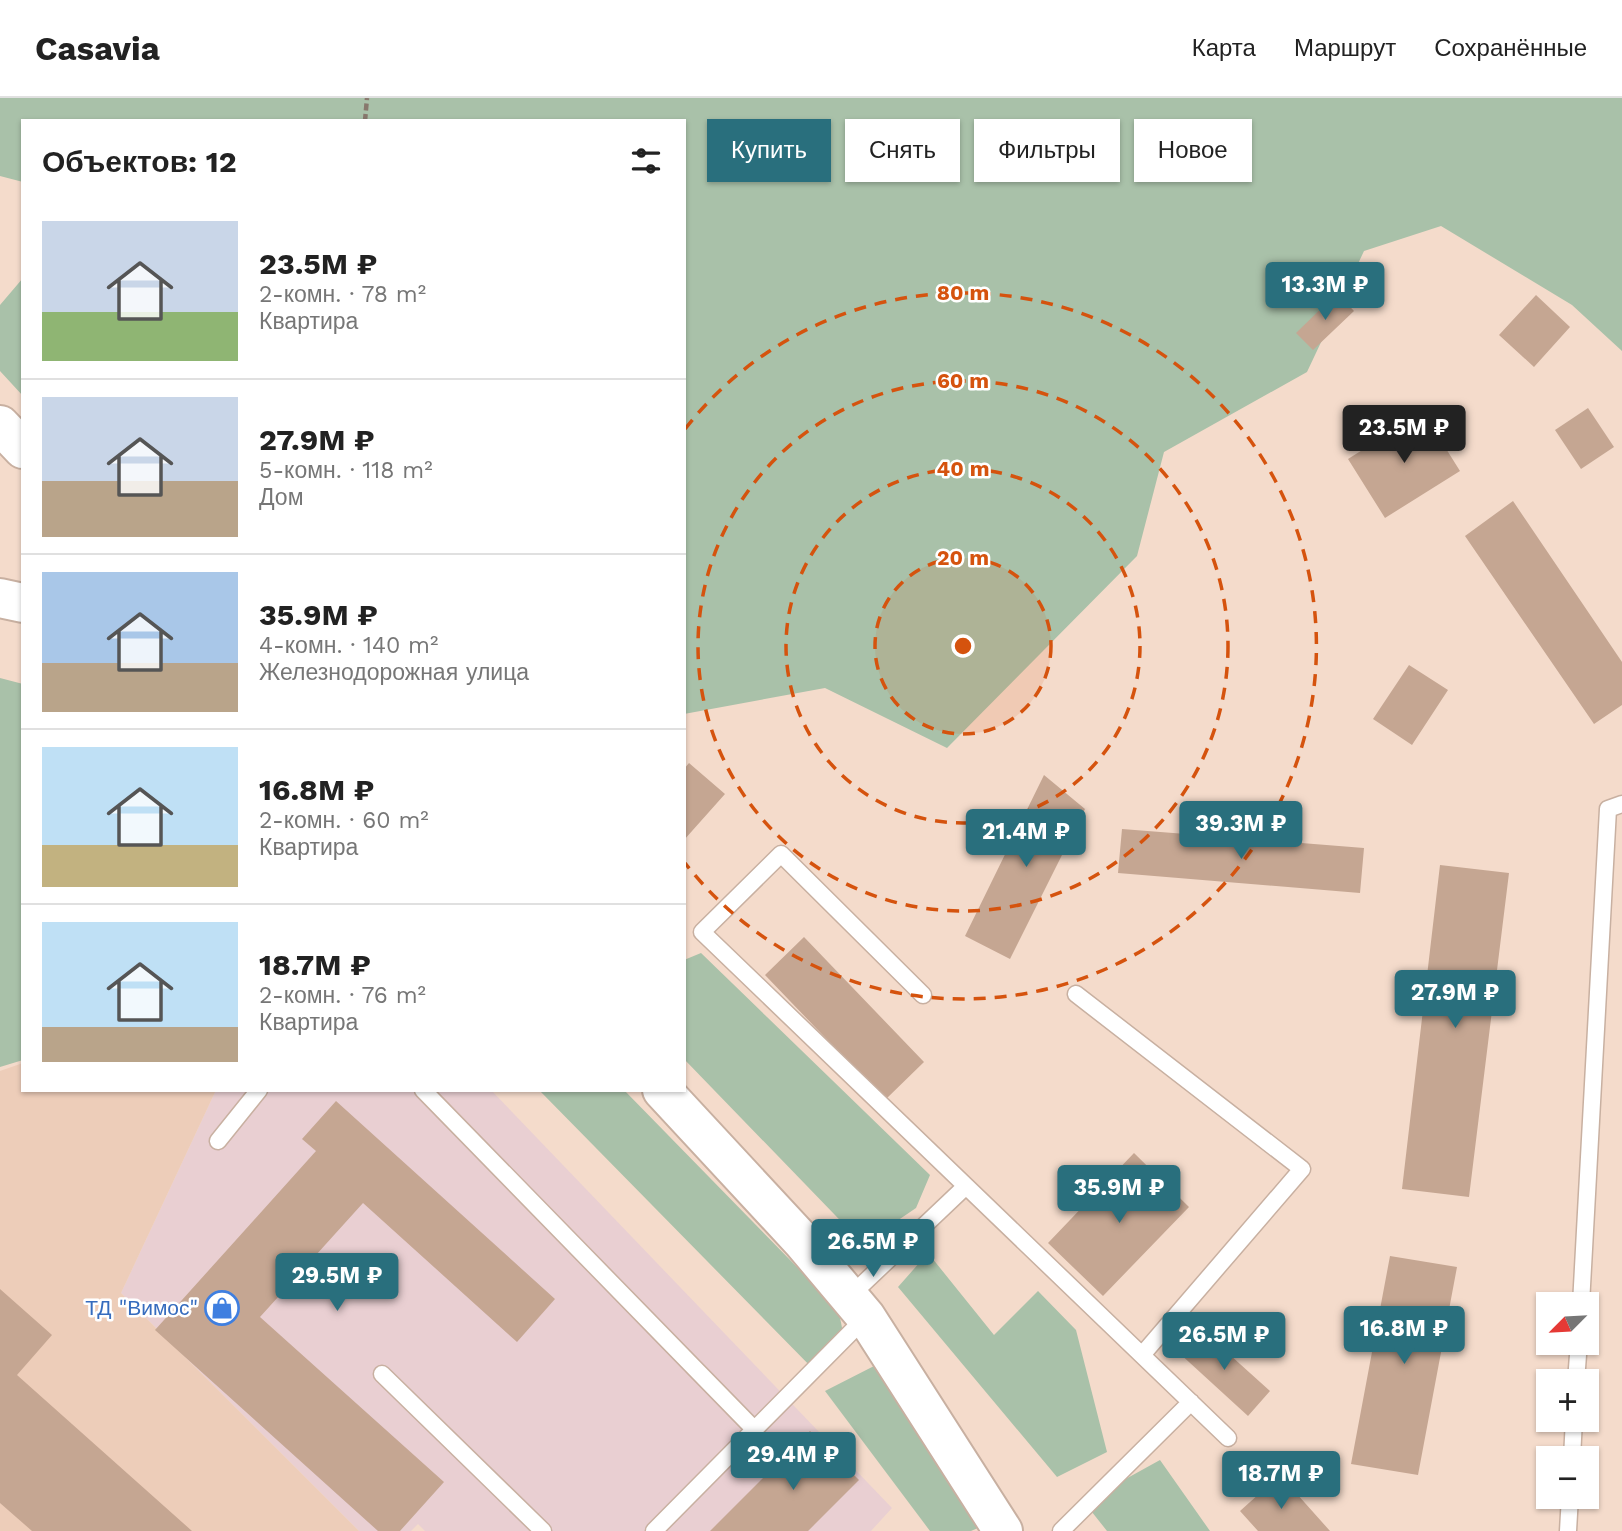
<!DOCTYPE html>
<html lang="ru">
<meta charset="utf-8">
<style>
body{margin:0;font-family:"Work Sans",sans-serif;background:#f6f6f6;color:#222;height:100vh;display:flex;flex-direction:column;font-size:26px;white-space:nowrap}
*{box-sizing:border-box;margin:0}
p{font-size:23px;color:#767676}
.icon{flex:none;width:38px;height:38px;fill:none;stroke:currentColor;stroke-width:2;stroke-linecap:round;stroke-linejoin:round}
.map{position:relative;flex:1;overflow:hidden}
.drawer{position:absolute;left:21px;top:21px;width:665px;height:973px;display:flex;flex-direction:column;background:#fff;border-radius:0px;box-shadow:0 2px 5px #0004}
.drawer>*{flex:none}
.top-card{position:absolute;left:707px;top:21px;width:665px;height:63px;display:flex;gap:14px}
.needle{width:46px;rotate:246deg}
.tools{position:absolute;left:1536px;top:1194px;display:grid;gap:14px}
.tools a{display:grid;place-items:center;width:63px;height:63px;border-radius:0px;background:#fff;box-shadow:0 2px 5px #0004;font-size:35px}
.price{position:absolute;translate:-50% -60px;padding:0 16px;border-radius:7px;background:#296f7d;color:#fff;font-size:23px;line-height:46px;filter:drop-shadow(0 2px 4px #0008)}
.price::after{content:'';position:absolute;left:50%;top:42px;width:21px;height:16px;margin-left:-10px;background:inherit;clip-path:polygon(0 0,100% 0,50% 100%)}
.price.on{background:#222;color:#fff}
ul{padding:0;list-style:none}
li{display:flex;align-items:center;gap:21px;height:175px;padding:0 21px}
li+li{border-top:2px solid #e0e0e0}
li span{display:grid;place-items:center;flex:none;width:196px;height:140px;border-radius:0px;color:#555}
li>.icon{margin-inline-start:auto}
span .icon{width:84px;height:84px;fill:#fffc;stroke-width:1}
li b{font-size:30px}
h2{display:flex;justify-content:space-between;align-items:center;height:84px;padding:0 21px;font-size:30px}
.chip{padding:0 24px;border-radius:0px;background:#fff;box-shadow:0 2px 5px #0004;font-size:24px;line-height:63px}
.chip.on{background:#296f7d;color:#fff}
header{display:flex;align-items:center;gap:42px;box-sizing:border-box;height:98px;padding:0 35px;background:#fff;border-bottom:2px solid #e0e0e0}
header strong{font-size:33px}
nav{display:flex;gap:38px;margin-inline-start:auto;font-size:24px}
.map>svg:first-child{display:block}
.commercial{fill:#e9cfd2}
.built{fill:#edcdb9}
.green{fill:#a9c1a9}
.building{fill:#c5a692}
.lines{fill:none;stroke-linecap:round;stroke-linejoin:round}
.service-casing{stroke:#c8b0a1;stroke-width:19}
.tertiary-casing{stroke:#c8b0a1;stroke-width:42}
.path{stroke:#88786d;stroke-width:4.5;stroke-dasharray:7 3.5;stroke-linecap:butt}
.service{stroke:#fff;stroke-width:16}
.tertiary{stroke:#fff;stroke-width:38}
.ring{fill:none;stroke:#d5530e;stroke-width:3.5;stroke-dasharray:12 9}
.labels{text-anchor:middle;stroke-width:5;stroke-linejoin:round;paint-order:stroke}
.shop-label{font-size:21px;fill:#366cbe;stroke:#fff;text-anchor:end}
.centre{fill:#d5530e;stroke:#fff;stroke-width:3.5}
.ring-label{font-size:21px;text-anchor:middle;font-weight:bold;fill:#d5530e;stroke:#fff;stroke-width:5;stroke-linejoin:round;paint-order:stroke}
</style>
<header>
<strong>Casavia</strong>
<nav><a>Карта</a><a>Маршрут</a><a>Сохранённые</a></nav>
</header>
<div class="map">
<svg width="1622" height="1433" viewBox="0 0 1622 1433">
<rect width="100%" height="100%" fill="#f4dbcb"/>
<!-- commercial -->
<path class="commercial" d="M216,992H491L892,1410L871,1433H425L418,1426L411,1433H359L121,1195Z"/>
<!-- built -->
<path class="built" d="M23,965V992H216L121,1195L359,1433H0V973Z"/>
<!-- green -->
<path class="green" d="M0,0H1622V253L1572,207L1441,128L1364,153L1307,274L1164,354L1137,458L947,650L825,590L684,616V23H23V84L0,78Z
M23,180V298L0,273V207Z
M0,580L23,586V962L0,969Z
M701,855L930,1077L916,1110L863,1146L684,961V862Z
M539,992H624L837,1210C848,1244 843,1252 820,1278Z
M928,1155L994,1237L1038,1193L1076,1232L1107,1354L1057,1379L898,1189Z
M876,1267L992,1424L971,1433H930L825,1293Z
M1160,1362L1210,1433H1107L1084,1404Z"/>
<!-- building -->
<path class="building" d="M1337,195L1354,213L1313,252L1296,235Z
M1536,197L1570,229L1534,269L1499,237Z
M1588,310L1614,349L1581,371L1555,332Z
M1423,314L1460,373L1385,420L1348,361Z
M1513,403L1622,564V607L1594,626L1465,438Z
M1409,567L1448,592L1412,647L1373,621Z
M689,665L725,696L684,742V671Z
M1044,677L1085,711L1010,861L965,838Z
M1122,731L1364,750L1360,795L1118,775Z
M1440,767L1509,775L1469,1099L1402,1091Z
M804,839L924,964L885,1002L765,877Z
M336,1003L555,1201L517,1244L363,1105L260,1219L444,1384L400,1433H378L155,1232L316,1053L302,1041Z
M1134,1055L1189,1109L1103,1198L1048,1145Z
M1390,1158L1457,1169L1418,1377L1351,1366Z
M0,1191L52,1237L17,1277L192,1433H32L0,1405Z
M1200,1230L1270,1293L1248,1318L1178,1254Z
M810,1333L859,1382L808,1433H710Z
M1280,1377L1330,1433H1258L1240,1413Z"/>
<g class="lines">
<!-- service casing -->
<g class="service-casing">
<path id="service" d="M1076,896L1302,1071L1142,1257
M923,897L781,756L702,834L1228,1340
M423,992L755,1332
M218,1043L259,992
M849,1199L966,1088
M1581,1206L1608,711L1622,706
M382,1276L543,1433
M1576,1283L1579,1244
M1572,1360L1574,1321
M654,1433L866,1219
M1061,1433L1191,1304
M1568,1433L1570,1398"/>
</g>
<!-- tertiary casing -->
<g class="tertiary-casing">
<path id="tertiary" d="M0,327L23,351
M0,500L23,505
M662,992L802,1143L866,1219L1003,1433"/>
</g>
<!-- path -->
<path class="path" d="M365,23L367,0"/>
<!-- service -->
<use href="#service" class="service"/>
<!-- tertiary -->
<use href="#tertiary" class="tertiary"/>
</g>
<!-- distance rings -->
<circle cx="963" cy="548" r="88" fill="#d5530e" fill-opacity=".12"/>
<g class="ring">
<circle cx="963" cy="548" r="88"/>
<circle cx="963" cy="548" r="177"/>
<circle cx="963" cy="548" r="265"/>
<path d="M685 331A353 353 0 1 1 685 765"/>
</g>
<!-- icons -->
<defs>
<g id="shop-ring" transform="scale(1.75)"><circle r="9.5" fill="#fff" stroke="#3f7fe0" stroke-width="1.5"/><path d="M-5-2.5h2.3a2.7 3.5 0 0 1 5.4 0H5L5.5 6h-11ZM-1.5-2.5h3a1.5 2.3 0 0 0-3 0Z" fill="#3f7fe0"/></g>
</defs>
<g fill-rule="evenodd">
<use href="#shop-ring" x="222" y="1210"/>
</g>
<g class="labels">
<!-- shop labels -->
<g class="shop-label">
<text x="198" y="1217">ТД "Вимос"</text>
</g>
</g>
<circle cx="963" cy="548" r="10" class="centre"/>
<g class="ring-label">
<text x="963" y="202">80 m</text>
<text x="963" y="290">60 m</text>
<text x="963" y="378">40 m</text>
<text x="963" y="467">20 m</text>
</g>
</svg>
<div class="tools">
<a><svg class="needle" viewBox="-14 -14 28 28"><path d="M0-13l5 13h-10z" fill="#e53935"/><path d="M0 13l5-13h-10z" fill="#767676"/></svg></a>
<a>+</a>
<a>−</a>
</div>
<b class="price" style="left:1325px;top:224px">13.3M ₽</b>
<b class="price on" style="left:1404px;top:367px">23.5M ₽</b>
<b class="price" style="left:1241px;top:763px">39.3M ₽</b>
<b class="price" style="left:1026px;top:771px">21.4M ₽</b>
<b class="price" style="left:1455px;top:932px">27.9M ₽</b>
<b class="price" style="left:1119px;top:1127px">35.9M ₽</b>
<b class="price" style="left:873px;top:1181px">26.5M ₽</b>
<b class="price" style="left:337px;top:1215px">29.5M ₽</b>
<b class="price" style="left:1404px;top:1268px">16.8M ₽</b>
<b class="price" style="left:1224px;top:1274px">26.5M ₽</b>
<b class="price" style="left:793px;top:1394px">29.4M ₽</b>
<b class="price" style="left:1281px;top:1413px">18.7M ₽</b>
<div class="top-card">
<a class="chip on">Купить</a>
<a class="chip">Снять</a>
<a class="chip">Фильтры</a>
<a class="chip">Новое</a>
</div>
<section class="drawer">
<h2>Объектов: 12<svg class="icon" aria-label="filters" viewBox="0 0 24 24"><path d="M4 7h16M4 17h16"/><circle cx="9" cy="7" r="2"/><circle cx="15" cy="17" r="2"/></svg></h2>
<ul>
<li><span style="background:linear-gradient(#c9d6e8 65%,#8fb573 0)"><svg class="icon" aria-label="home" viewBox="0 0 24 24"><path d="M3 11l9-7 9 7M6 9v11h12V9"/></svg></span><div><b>23.5M ₽</b><p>2-комн. · 78 m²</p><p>Квартира</p></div></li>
<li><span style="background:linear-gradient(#c9d6e8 60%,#b9a48a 0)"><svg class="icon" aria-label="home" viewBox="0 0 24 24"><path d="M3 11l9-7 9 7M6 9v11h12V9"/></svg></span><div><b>27.9M ₽</b><p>5-комн. · 118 m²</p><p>Дом</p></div></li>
<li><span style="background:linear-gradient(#a9c7e8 65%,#b9a48a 0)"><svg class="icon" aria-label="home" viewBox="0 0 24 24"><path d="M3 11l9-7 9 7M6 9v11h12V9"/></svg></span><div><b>35.9M ₽</b><p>4-комн. · 140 m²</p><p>Железнодорожная улица</p></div></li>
<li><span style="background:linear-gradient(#bfe0f5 70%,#c2b280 0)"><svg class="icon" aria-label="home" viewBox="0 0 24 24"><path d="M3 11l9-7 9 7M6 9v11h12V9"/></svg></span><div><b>16.8M ₽</b><p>2-комн. · 60 m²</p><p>Квартира</p></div></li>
<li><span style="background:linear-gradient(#bfe0f5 75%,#b9a48a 0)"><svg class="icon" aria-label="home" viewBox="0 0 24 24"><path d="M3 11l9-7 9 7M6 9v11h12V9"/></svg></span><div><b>18.7M ₽</b><p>2-комн. · 76 m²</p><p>Квартира</p></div></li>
</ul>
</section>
</div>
